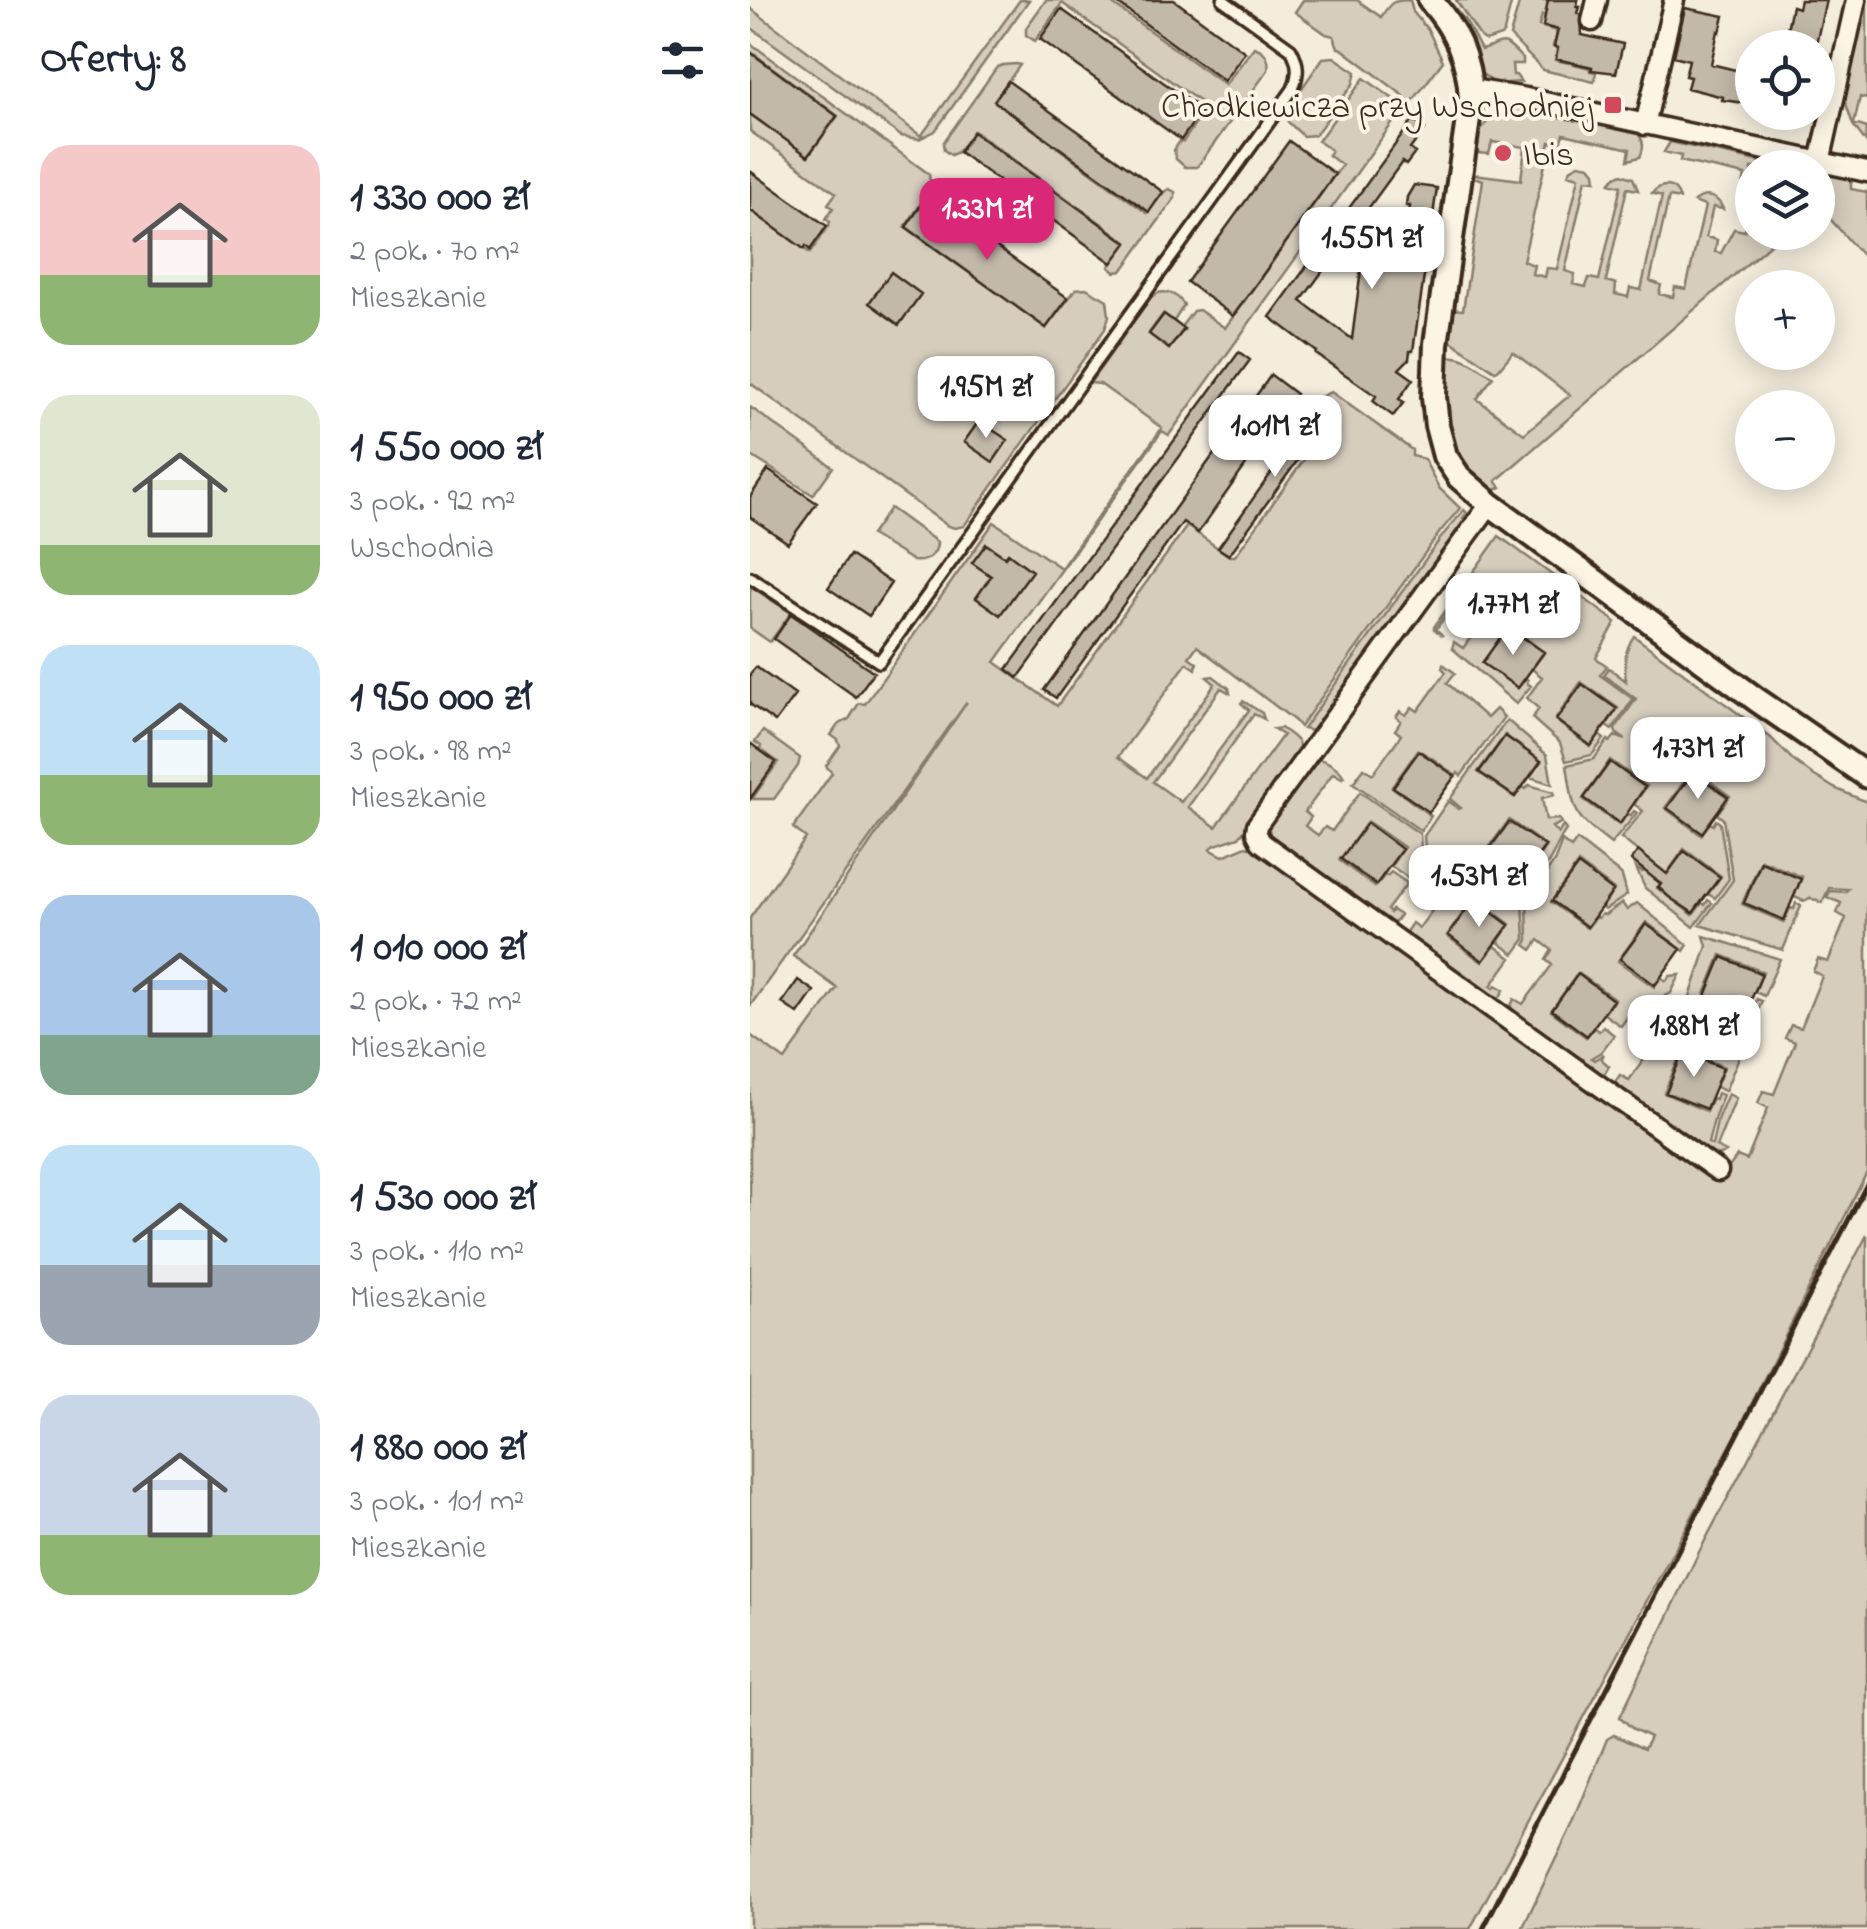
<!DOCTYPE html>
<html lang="pl">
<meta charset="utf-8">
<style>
body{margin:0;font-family:"Indie Flower",sans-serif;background:#f6f6f7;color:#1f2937;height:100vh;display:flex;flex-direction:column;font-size:38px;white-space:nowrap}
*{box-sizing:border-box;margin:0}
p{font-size:32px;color:#747a83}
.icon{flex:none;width:55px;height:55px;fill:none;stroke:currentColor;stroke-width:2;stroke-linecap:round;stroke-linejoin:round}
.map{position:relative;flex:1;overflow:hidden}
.drawer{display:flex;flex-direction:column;background:#fff;width:750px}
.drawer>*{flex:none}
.controls{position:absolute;left:985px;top:30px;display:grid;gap:20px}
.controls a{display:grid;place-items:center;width:100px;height:100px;border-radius:50%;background:#fff;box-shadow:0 5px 25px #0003;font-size:50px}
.price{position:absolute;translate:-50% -85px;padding:0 22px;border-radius:20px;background:#fff;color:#222;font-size:32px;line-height:65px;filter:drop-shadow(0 2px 5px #0008)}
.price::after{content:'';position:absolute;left:50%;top:60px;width:30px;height:22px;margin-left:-15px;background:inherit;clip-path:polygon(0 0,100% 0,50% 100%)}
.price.selected{background:#db2777;color:#fff}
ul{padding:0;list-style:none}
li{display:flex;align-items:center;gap:30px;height:250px;padding:0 40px}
li span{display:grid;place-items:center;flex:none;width:280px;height:200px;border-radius:30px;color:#555}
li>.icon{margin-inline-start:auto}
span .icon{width:120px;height:120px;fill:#fffc;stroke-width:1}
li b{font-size:42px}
h2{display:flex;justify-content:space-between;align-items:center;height:120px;padding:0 40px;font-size:42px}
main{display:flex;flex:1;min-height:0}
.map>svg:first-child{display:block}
.green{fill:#d6cdbd;stroke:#887c6e;stroke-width:2.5}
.building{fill:#c3b9aa;stroke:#3b2a1e;stroke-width:2.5}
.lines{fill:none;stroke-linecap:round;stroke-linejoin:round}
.lane-casing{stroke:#3b2a1e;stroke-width:16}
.street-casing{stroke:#3b2a1e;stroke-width:25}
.secondary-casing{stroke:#3b2a1e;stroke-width:30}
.lane{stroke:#fcf5e5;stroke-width:9}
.street{stroke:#fcf5e5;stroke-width:18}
.secondary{stroke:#fcf5e5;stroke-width:22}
.rail{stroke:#3b2a1e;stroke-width:5}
.poi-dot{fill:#d1495b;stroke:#fcf5e5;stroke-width:4}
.labels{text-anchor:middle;stroke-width:8;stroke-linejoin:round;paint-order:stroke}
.poi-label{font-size:35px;fill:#3b2a1e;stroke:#fcf5e5;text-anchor:end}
</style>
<main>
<section class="drawer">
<h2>Oferty: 8<svg class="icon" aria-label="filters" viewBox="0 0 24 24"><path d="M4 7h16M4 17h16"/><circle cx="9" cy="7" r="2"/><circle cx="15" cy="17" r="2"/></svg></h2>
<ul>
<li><span style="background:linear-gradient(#f6c9c9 65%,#8fb573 0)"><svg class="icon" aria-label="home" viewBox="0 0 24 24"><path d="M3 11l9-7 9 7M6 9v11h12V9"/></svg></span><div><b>1 330 000 zł</b><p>2 pok. · 70 m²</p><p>Mieszkanie</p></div></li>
<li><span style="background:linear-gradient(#dfe7d0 75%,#8fb573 0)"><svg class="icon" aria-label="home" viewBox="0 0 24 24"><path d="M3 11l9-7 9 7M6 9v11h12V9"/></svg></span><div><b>1 550 000 zł</b><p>3 pok. · 92 m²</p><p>Wschodnia</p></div></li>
<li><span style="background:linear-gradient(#bfe0f5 65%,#8fb573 0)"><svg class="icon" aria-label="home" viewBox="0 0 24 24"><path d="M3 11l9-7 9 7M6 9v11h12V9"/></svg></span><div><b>1 950 000 zł</b><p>3 pok. · 98 m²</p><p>Mieszkanie</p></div></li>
<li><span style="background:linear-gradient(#a9c7e8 70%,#7fa58c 0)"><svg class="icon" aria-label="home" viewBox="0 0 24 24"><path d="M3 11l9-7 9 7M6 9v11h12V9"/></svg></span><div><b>1 010 000 zł</b><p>2 pok. · 72 m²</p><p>Mieszkanie</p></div></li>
<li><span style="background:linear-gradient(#bfe0f5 60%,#9aa5b1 0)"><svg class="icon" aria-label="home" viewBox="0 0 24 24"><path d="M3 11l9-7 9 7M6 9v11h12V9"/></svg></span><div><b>1 530 000 zł</b><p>3 pok. · 110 m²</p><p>Mieszkanie</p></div></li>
<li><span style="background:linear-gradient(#c9d6e8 70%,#8fb573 0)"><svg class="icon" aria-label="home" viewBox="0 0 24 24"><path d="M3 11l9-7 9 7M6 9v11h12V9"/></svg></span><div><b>1 880 000 zł</b><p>3 pok. · 101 m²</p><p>Mieszkanie</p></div></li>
</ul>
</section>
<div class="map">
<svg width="1117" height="1929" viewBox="0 0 1117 1929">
<rect width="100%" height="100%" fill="#f4eddd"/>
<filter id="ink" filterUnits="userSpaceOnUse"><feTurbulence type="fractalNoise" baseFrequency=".01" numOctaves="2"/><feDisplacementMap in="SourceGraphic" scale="20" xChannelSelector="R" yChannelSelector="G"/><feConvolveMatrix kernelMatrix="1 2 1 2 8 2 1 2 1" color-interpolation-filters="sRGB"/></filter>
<g filter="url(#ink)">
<!-- green -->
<path class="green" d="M270,0H279L185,131L169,139L151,136L0,27V8L171,136Z
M296,0H357L475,85L504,47C516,51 520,58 518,70L447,167H435L426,159L424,150L430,141L433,142L457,107L312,3L285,41L276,35V28Z
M553,0H607L631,17C641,2 642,0 660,0L663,12L678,30L693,61L662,102L659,100L419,435L412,431L245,662L307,706L437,526L479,556H485L586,415L565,399L581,392L662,450V456L674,459L689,488L710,508L690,532L550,727L545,721L447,646L439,657L447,663L446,669L437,663L368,757L397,778L465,684L457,677L463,676L479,688L480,693L471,688L403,782L431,802L499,710L491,703L493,701L512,713L514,719L504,714L438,807L466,827L533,735L524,729L531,728C541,736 554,741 548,756L489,837L465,845L460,849L473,856L496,846L506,849L969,1182L987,1156L997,1160L1018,1108L1008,1103L1013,1091L1024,1094L1045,1042L1035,1038L1041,1025L1051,1028L1072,976L1063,971L1068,959L1078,962L1096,918L1087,913L1091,903L1077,897L1080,891L1095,892L1098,889L1079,888L1072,903L1060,898L1054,901L1044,897L1052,877L1011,860L992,904L1034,922L1040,908L1044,909L1046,903L1051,906L1033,950L950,925L983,880L973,819L967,814L980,796L943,769L915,808L951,835L960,823L963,825L966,820L970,823L979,879L965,898L958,894L971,876L934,849L907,888L943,915L952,903L955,905L958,900L962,903L944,927L895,888L886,868L892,872L900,861L871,838L893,811L884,804L897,786L860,760L833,799L869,825L877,814L881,815L884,811L887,813L861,844C821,813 825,815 817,765L844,759L858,740L860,742L865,736L876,740L866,733L865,729L886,699L854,675L859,668L876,681C874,665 874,650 884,636L1020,737L1044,761L1063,775L1084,788L1117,802V1172L986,1435L720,1929H0V1035L35,1060L87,988L43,956L217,702L0,1006V918L56,838L43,828L82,773L76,766L90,746L88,740L81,735L88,725L99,719L109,703L115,704L244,522L311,568L412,428L350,384L340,383L401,297C413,288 427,293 434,305L424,321L413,314L399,333L419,349L434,330L431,327L443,311L449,310L475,328L592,165L578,155L581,150L568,141L614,78L649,103L654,96L592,49L588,48L584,36L576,34L545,12Z
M693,0H699L717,23L731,50C758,42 751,37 773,59V64H762L763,75H766L771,82L758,83L756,87L743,82L732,74Z
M706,0H762L754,32L751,36L736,41L731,38Z
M770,0H795L802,3L799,17L792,15L789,26L806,31L803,47L807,49L805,60L819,63L820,61H824V64L840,68V71L846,72L844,82L793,70L760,36Z
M1117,1V99L1110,97L1104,124L1117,128L1116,142L1103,125L1092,92L1112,3Z
M0,43L179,174L181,189L155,227L296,328L326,289L336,288L357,300L359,316L355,329L214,526L205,528L198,526L0,383V210L60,253L78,227L80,222L76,219L83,208L78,204L86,193L0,131V114L58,156L88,116L0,51Z
M584,57L606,72L603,84L565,135L553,136L538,122L537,114L540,105L573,58Z
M266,64L270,65L244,101L397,213L414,192L419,189L425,192V198L372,271L365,272L359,267L377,242L224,131L208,152L201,155L194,150L193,143L247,67L253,65Z
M762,103L882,129C893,136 896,145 890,157L878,160L880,149L814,134L811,144L800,142L773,261L784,265L782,274L795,277L797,268L807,269L829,177L818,174L822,168L829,164L840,166L845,172L846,180L836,179L815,271L825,274L823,284L836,287L839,278L849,280L871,186L860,183L865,177L872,174L883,178L888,190L877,188L856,281L866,284L865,294L878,297L880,288L891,290L912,196L902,193C912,182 926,184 930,199L919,197L900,281L911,285L909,294L923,297L925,287L936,289L955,206L944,202C955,192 968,196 973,209L963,207L956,237L967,240L965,252L971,253L984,229L995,231L1002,194V232L1033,233L746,481L751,487L741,492L714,471L696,433L694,358C711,352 729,368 743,377L727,399L774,434L820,395L763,352L748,370L745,371L698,339L700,309L713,310L733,180L723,177L724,174L771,180L775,147L742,142L739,154L727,153L730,130L752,106L761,107Z
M920,142L1021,164V167L1002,168V188L993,186L995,175L930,161L931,156L914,152Z
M1068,168L1095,174L1101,183V189L1117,192V261L1068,205Z
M0,407L83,467L63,495L0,455Z
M140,508L187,542C187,555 176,563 163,561L121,535Z
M714,510L717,513L713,518L717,521L567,729L562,731L553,729L693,535Z
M749,536L866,622L846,658L857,666L850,675L883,699L862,730L856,726L868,708L831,682L805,720L840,747L849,735L854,739L842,755L816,761L810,743L782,718L789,709L777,698L792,677L782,669L794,653L771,634L758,627L733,663L768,688L776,678L778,680L777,683L781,686L766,704L702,648L704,642L713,648L741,610L735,604L741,595L728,586L721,594L715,590L686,629L693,636L684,629V627Z
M0,586L41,613L20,642L0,628Z
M693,664L705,673L697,683L737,718L746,709L754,717L711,776L708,773L706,776L682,758L668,750L642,787L681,816L671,831L603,783L614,768L623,774L651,735L645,730L651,721L646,717L650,711L656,715L662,707L668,711L696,672L692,668Z
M757,720L797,755L802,784L780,777L791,761L755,735L728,772L764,797L773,787L776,789L779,785L803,792L804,795L792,798L796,820L809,819L811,823L802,827L808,834L813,826L816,830C807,842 804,857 794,869L785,862L796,846L759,820L732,857L767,884L780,868L790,875L773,899L775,939L764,954L748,942L760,924L724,897L697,936L732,962L745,946L761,958L741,986L744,988L746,985L754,990L750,997H739L658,938L656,932L662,923L669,928L698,889L689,883L695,873L678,861L676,863L674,836L698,801L709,809L711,808L700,799Z
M13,731L50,758L48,766L24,799H2L28,762L10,749L11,746L5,742Z
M567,759C576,760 590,768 594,777L592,778L583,773L555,812L561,817L555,826L568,835L575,827L582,831L610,792L670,834L672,862L660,879L641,866L654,847L618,822L589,860L625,887L635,875L637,876L641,872L657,883L637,910L640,913L642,910L650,915L644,923L634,922L521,839L518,824L562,762Z
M827,840L868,872L872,876L877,895L855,910L852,908L864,890L828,863L801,902L837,928L846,917L848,918L852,914L855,915L872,903L877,910L887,903L938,945L934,951L896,922L868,961L904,987L911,977L916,981L920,976L930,975L921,993L899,1005L883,1009L871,1026L854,1014L865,999L828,973L801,1011L836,1037L844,1028L849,1031L853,1026L864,1035L851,1052L841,1058L844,1060L854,1054L851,1059L859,1066L855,1073L847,1074L762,1013L761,1006L764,999L773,1004L802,965L796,960L802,950L789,940L782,950L775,945L778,940L777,900L804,862L812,841L821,848Z
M954,936L1030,959L1014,996L1005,992L1013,972L971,955L953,999L995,1017L1001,1003L1005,1004L1007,999L1012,1001L975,1091L966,1087L974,1067L933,1049L914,1093L956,1111L962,1098L965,1099L967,1093L973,1095L965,1116L958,1143L962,1145L968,1117L978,1094L986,1098L966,1147L976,1152C970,1157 964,1156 957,1155L873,1093L865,1082L870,1075L879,1080L920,1024L912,1018L931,1007L940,997L957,946Z
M1117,1235V1929H772L822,1825L857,1739L864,1735L894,1749L900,1737L883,1729L870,1717L949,1552Z"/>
<!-- building -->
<path class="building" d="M363,0H424L495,52L474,81Z
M798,0H828L827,7H830L828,13L831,14L832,35L873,44L866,73L841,70L842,67L806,59L808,48L804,47L808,30L793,26Z
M1050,0H1076L1065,48H1033L1042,6L1048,8Z
M935,8L974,16L970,32L968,31L961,64L1002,74V104L972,100L973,97L937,88L940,77L935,76L939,60L924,56Z
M311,9L452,110L431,140L290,39Z
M0,52L87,116L58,156L0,114Z
M258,81L413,192L399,212L244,101Z
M663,120L675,129L660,149L665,153L656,165L652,162L551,301L602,339L613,254L659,260L654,245L660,206H656L657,197L664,185L687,188L663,351H660L659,359L649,369L663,379L649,399L654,402L643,416L623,401L626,396L566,354L567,352L520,317Z
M223,132L377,243L362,263L209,152Z
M539,141L585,174L483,316L437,282Z
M0,171L77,226L60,250L56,246L54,249L0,210Z
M177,197L318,298L296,328L156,227Z
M141,272L171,294L149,325L119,303Z
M414,314L434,329L419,349L399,334Z
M489,352L500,360L268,678L257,669Z
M521,375L546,394L448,533L433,522L306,698L294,690Z
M568,407L580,416L479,555L468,548Z
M229,421L258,440L243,462L214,442Z
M18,470L67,503L38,543L0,517V497Z
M236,544L255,557L258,553L282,571L250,615L226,598L241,576L222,563Z
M100,555L141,583L119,616L78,588Z
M41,614L124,672L106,697L24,639Z
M758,627L794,652L768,688L732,663Z
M6,667L45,695L25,722L0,704V674Z
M832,684L867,709L841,746L806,720Z
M755,736L791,761L765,797L729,772Z
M0,743L26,762L0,799Z
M669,751L705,776L679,812L643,787Z
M860,762L895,787L870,824L834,798Z
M943,772L978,797L952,833L917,808Z
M759,822L795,846L768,883L733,858Z
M617,823L652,849L626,885L591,859Z
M888,851L917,874L934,851L970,877L943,913L919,897L908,887L911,884L881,860Z
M1011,862L1051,879L1034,920L994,903Z
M828,865L863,891L837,927L802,901Z
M724,899L759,925L733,961L698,935Z
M896,924L931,949L905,985L870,959Z
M972,957L1012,974L995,1014L955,998Z
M828,974L863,1000L837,1036L802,1010Z
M48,980L64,991L48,1014L32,1003Z
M933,1052L973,1068L956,1109L916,1093Z"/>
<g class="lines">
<!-- lane casing -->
<g class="lane-casing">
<path id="lane" d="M0,577L129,662L543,89C549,73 549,64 541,49L473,0"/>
</g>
<!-- street casing -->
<g class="street-casing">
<path id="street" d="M842,21L847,0
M721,89L776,98L1117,172
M895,125L924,0
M1070,162L1106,0
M740,504L507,825L506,832L511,842L968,1171"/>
</g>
<!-- secondary casing -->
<g class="secondary-casing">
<path id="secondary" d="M680,0C706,29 719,59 721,98L686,344L684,397L687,426L695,456L709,477L740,504L1007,700L1117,776"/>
</g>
<!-- lane -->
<use href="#lane" class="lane"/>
<!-- street -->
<use href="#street" class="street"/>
<!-- secondary -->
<use href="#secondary" class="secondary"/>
<!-- rail -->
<path class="rail" d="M733,1929L1117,1184"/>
</g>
</g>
<!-- markers -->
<g class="poi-dot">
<rect x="853" y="95" width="20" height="20" rx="5"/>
<circle cx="753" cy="153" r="10"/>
</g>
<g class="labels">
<!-- poi labels -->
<g class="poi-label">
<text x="843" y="117">Chodkiewicza przy Wschodniej</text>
<text x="773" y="165" text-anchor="start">Ibis</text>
</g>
</g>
</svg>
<div class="controls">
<a><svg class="icon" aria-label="locate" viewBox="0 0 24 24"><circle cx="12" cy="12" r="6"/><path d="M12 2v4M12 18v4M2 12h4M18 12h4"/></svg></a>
<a><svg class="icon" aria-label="layers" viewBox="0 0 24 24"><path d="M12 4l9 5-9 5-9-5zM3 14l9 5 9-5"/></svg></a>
<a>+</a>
<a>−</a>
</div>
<b class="price selected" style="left:237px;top:263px">1.33M zł</b>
<b class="price" style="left:622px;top:292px">1.55M zł</b>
<b class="price" style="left:236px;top:441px">1.95M zł</b>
<b class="price" style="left:525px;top:480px">1.01M zł</b>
<b class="price" style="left:763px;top:658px">1.77M zł</b>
<b class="price" style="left:948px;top:802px">1.73M zł</b>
<b class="price" style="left:729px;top:930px">1.53M zł</b>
<b class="price" style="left:944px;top:1080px">1.88M zł</b>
</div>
</main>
